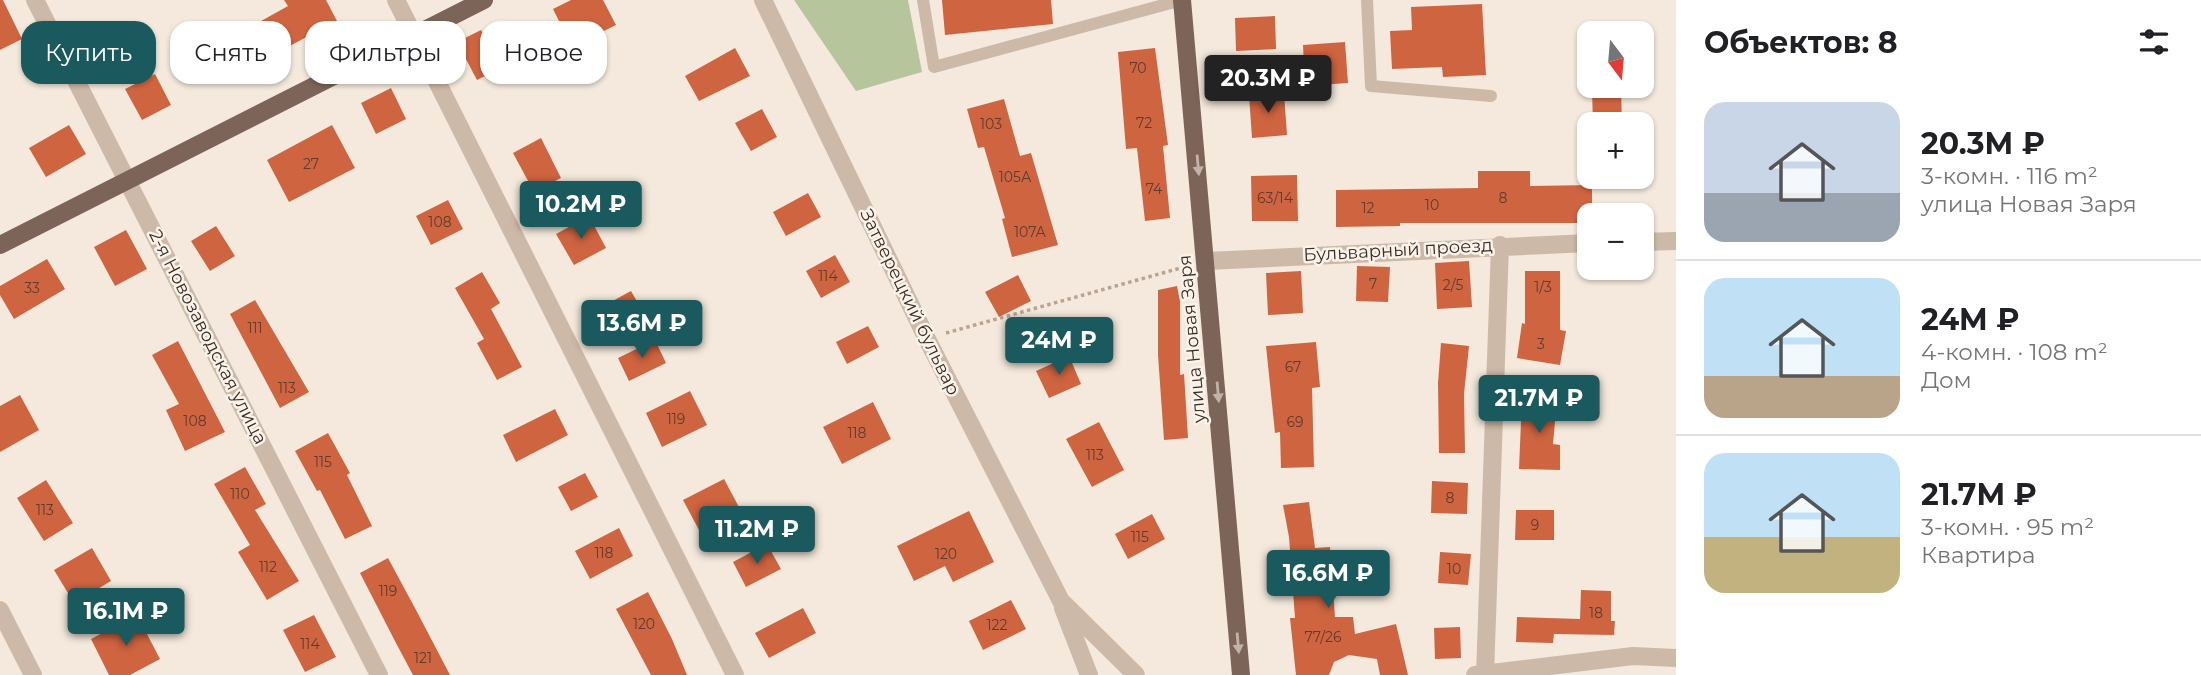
<!DOCTYPE html>
<html lang="ru">
<meta charset="utf-8">
<style>
body{margin:0;font-family:Montserrat,sans-serif;background:#f6f6f6;color:#202124;height:100vh;display:flex;flex-direction:column;font-size:26px;white-space:nowrap}
*{box-sizing:border-box;margin:0}
p{font-size:23px;color:#757577}
.icon{flex:none;width:38px;height:38px;fill:none;stroke:currentColor;stroke-width:2;stroke-linecap:round;stroke-linejoin:round}
.map{position:relative;flex:1;overflow:hidden}
.drawer{display:flex;flex-direction:column;background:#fff;width:525px}
.drawer>*{flex:none}
.hud{position:absolute;left:21px;top:21px;width:665px;height:63px;display:flex;gap:14px}
.needle{width:46px;rotate:164deg}
.buttons{position:absolute;left:1577px;top:21px;display:grid;gap:14px}
.buttons a{display:grid;place-items:center;width:77px;height:77px;border-radius:14px;background:#fff;box-shadow:0 2px 5px #0004;font-size:35px}
.price{position:absolute;translate:-50% -60px;padding:0 16px;border-radius:7px;background:#1a595e;color:#fff;font-size:23px;line-height:46px;filter:drop-shadow(0 2px 4px #0008)}
.price::after{content:'';position:absolute;left:50%;top:42px;width:21px;height:16px;margin-left:-10px;background:inherit;clip-path:polygon(0 0,100% 0,50% 100%)}
.price.active{background:#222;color:#fff}
ul{padding:0;list-style:none}
li{display:flex;align-items:center;gap:21px;height:175px;padding:0 28px}
li+li{border-top:2px solid #e0e0e0}
li span{display:grid;place-items:center;flex:none;width:196px;height:140px;border-radius:21px;color:#555}
li>.icon{margin-inline-start:auto}
span .icon{width:84px;height:84px;fill:#fffc;stroke-width:1}
li b{font-size:30px}
h2{display:flex;justify-content:space-between;align-items:center;height:84px;padding:0 28px;font-size:30px}
.tag{padding:0 24px;border-radius:21px;background:#fff;box-shadow:0 2px 5px #0004;font-size:24px;line-height:63px}
.tag.active{background:#1a595e;color:#fff}
main{display:flex;flex:1;min-height:0}
.map>svg:first-child{display:block}
.green{fill:#b6c59b}
.building{fill:#cf6440}
.lines{fill:none;stroke-linecap:round;stroke-linejoin:round}
.path{stroke:#b9a391;stroke-width:3.5;stroke-dasharray:3.5 3.5;stroke-linecap:butt}
.service{stroke:#cdb9a7;stroke-width:12}
.minor{stroke:#cdb9a7;stroke-width:18}
.primary{stroke:#7c6558;stroke-width:18}
.oneway{fill:#c2b3a8}
.labels{text-anchor:middle;stroke-width:5;stroke-linejoin:round;paint-order:stroke}
.number-label{font-size:14px;fill:#5e3c2e}
.street-label{font-size:18px;fill:#392e28;stroke:#fbf3e9}
</style>
<main>
<div class="map">
<svg width="1676" height="675" viewBox="0 0 1676 675">
<rect width="100%" height="100%" fill="#f4e9dc"/>
<!-- green -->
<path class="green" d="M794,0H908L922,72L856,91Z"/>
<!-- building -->
<path class="building" d="M0,0H3L22,39L0,50Z
M284,0H326L337,21L282,50L284,55L258,69L238,34L288,6Z
M571,0H603L616,25L572,47L553,9Z
M942,0H1051L1053,24L945,35Z
M1482,4L1486,75L1443,77L1442,67L1392,69L1390,31L1412,30L1411,7Z
M1275,16L1276,49L1236,51L1235,18Z
M481,30L501,68L477,80L457,42Z
M1345,42L1348,83L1305,86L1303,45Z
M735,48L750,76L699,101L685,76Z
M1155,48L1168,145L1163,146L1170,218L1145,221L1137,148L1126,149L1118,52Z
M155,74L171,105L142,120L125,89Z
M391,88L406,119L376,134L361,103Z
M1621,89L1622,124H1593L1592,90Z
M1284,93L1287,135L1252,138L1249,95Z
M1004,99L1020,156L1031,153L1058,245L1012,257L1002,219L1005,218L984,147L978,148L967,109Z
M762,109L777,137L751,151L735,123Z
M69,125L86,154L46,177L29,148Z
M332,125L355,168L289,202L267,160Z
M541,138L561,178L534,192L513,153Z
M1478,171H1530V186L1592,185V215H1589V223H1400V226L1336,227V190L1478,188Z
M1297,175L1298,221H1252L1251,176Z
M808,193L821,217L786,236L773,212Z
M448,200L463,229L431,245L416,216Z
M589,216L606,248L574,265L556,234Z
M216,226L235,256L210,271L191,241Z
M126,230L147,269L115,286L94,247Z
M835,255L850,282L821,298L806,271Z
M47,259L65,289L14,319L0,295V286Z
M1469,261L1472,307L1437,309L1435,263Z
M1357,266L1390,267L1388,302L1356,301Z
M1301,271L1303,313L1268,315L1266,273Z
M1525,271H1560V330L1566,331L1560,365L1517,358L1522,323L1525,324Z
M482,272L500,303L491,309L522,367L497,380L477,343L484,339L455,288Z
M1018,275L1031,301L999,317L985,292Z
M1177,286L1180,301V375L1184,374L1188,438L1164,440L1158,355V290Z
M631,291L642,310L607,329L596,310Z
M255,300L309,392L280,408L230,314Z
M868,326L879,347L847,364L836,342Z
M655,340L666,363L629,381L618,358Z
M178,341L225,432L185,451L166,410L179,404L152,355Z
M1316,342L1320,387L1312,388L1314,467L1281,468L1280,432L1275,433L1266,346Z
M1441,343L1469,346L1464,394L1465,453H1439L1438,383Z
M1069,356L1081,384L1049,398L1036,371Z
M690,391L707,425L662,447L646,413Z
M20,395L39,430L0,452V406Z
M1522,397L1557,399L1553,444L1560,445V470L1519,469Z
M873,402L891,439L842,464L823,427Z
M555,409L568,435L516,462L503,435Z
M1099,422L1124,470L1092,487L1066,439Z
M328,433L350,473L347,475L372,526L345,539L320,490L317,491L295,451Z
M245,467L266,504L255,510L299,581L267,600L238,552L250,545L214,484Z
M585,473L598,497L571,511L558,487Z
M724,479L740,509L699,530L683,500Z
M46,480L73,523L44,541L17,498Z
M1432,481L1468,483L1467,514L1431,513Z
M1309,502L1315,548L1330,547L1335,617H1353L1355,634L1396,624L1408,675H1380L1377,659L1349,655L1334,662L1329,675H1296L1290,618H1295L1289,537L1283,505Z
M1516,510H1554V540H1515Z
M969,511L994,562L953,582L945,566L914,581L897,546Z
M1152,514L1165,539L1128,559L1115,534Z
M619,528L633,556L590,579L575,551Z
M767,544L781,569L746,587L733,562Z
M92,548L111,581L74,603L54,570Z
M1440,552L1471,554L1468,585L1438,583Z
M388,558L416,610L450,675H413L396,643L360,573Z
M1581,590L1611,591V621H1615L1614,635L1554,634L1553,643L1516,642L1517,617L1580,619Z
M648,592L672,639L687,675H651L616,609Z
M1011,600L1026,629L983,650L969,621Z
M803,608L816,633L769,658L755,633Z
M137,615L160,659L130,675H109L91,639Z
M314,615L336,657L305,672L283,630Z
M1460,627L1461,658L1435,659L1434,628Z"/>
<g class="lines">
<!-- path -->
<path class="path" d="M946,333L1188,266"/>
<!-- service -->
<path class="service" d="M923,0L934,67L1182,0
M1367,0L1371,86L1491,96"/>
<!-- minor -->
<path class="minor" d="M35,0L379,675
M396,0L735,675
M763,0L927,339L1061,601L1136,675
M1642,242L1676,241
M1207,261L1589,243
M1063,608L1089,675
M0,610L33,675
M1475,675L1633,656L1676,658
M1485,675L1500,245"/>
<!-- primary -->
<path class="primary" d="M1182,0L1241,675
M0,245L484,0"/>
</g>
<!-- one-way arrows -->
<defs><path id="oneway-solid" d="M-6-.8H1V-3.2L6.5 0L1 3.2V.8H-6Z" transform="scale(1.75)"/></defs>
<g class="oneway">
<use href="#oneway-solid" transform="translate(1198 165) rotate(85)"/>
<use href="#oneway-solid" transform="translate(1218 392) rotate(85)"/>
<use href="#oneway-solid" transform="translate(1238 643) rotate(85)"/>
</g>
<g class="labels">
<!-- number labels -->
<g class="number-label">
<text x="1138" y="73">70</text>
<text x="1144" y="128">72</text>
<text x="991" y="129">103</text>
<text x="311" y="169">27</text>
<text x="1015" y="182">105А</text>
<text x="1154" y="194">74</text>
<text x="1275" y="203">63/14</text>
<text x="1503" y="203">8</text>
<text x="1432" y="210">10</text>
<text x="1368" y="213">12</text>
<text x="440" y="227">108</text>
<text x="1030" y="237">107А</text>
<text x="828" y="281">114</text>
<text x="1373" y="289">7</text>
<text x="1453" y="290">2/5</text>
<text x="1543" y="292">1/3</text>
<text x="32" y="293">33</text>
<text x="255" y="333">111</text>
<text x="1541" y="349">3</text>
<text x="1293" y="372">67</text>
<text x="287" y="393">113</text>
<text x="676" y="424">119</text>
<text x="195" y="426">108</text>
<text x="1295" y="427">69</text>
<text x="857" y="438">118</text>
<text x="1095" y="460">113</text>
<text x="323" y="467">115</text>
<text x="240" y="499">110</text>
<text x="1450" y="503">8</text>
<text x="45" y="515">113</text>
<text x="1535" y="530">9</text>
<text x="1140" y="542">115</text>
<text x="604" y="558">118</text>
<text x="946" y="559">120</text>
<text x="268" y="572">112</text>
<text x="1454" y="574">10</text>
<text x="388" y="596">119</text>
<text x="1596" y="618">18</text>
<text x="644" y="629">120</text>
<text x="997" y="630">122</text>
<text x="1323" y="642">77/26</text>
<text x="310" y="649">114</text>
<text x="423" y="663">121</text>
</g>
<!-- street labels -->
<g class="street-label">
<text transform="translate(1398 250) rotate(-3)" y="6">Бульварный проезд</text>
<text transform="translate(910 302) rotate(64)" y="6">Затверецкий бульвар</text>
<text transform="translate(208 337) rotate(63)" y="6">2-я Новозаводская улица</text>
<text transform="translate(1192 339) rotate(-95)" y="6">улица Новая Заря</text>
</g>
</g>
</svg>
<div class="buttons">
<a><svg class="needle" viewBox="-14 -14 28 28"><path d="M0-13l5 13h-10z" fill="#e53935"/><path d="M0 13l5-13h-10z" fill="#757577"/></svg></a>
<a>+</a>
<a>−</a>
</div>
<b class="price active" style="left:1268px;top:115px">20.3M ₽</b>
<b class="price" style="left:581px;top:241px">10.2M ₽</b>
<b class="price" style="left:642px;top:360px">13.6M ₽</b>
<b class="price" style="left:1059px;top:377px">24M ₽</b>
<b class="price" style="left:1539px;top:435px">21.7M ₽</b>
<b class="price" style="left:757px;top:566px">11.2M ₽</b>
<b class="price" style="left:1328px;top:610px">16.6M ₽</b>
<b class="price" style="left:126px;top:648px">16.1M ₽</b>
<div class="hud">
<a class="tag active">Купить</a>
<a class="tag">Снять</a>
<a class="tag">Фильтры</a>
<a class="tag">Новое</a>
</div>
</div>
<section class="drawer">
<h2>Объектов: 8<svg class="icon" aria-label="filters" viewBox="0 0 24 24"><path d="M4 7h16M4 17h16"/><circle cx="9" cy="7" r="2"/><circle cx="15" cy="17" r="2"/></svg></h2>
<ul>
<li><span style="background:linear-gradient(#c9d6e8 65%,#9aa5b1 0)"><svg class="icon" aria-label="home" viewBox="0 0 24 24"><path d="M3 11l9-7 9 7M6 9v11h12V9"/></svg></span><div><b>20.3M ₽</b><p>3-комн. · 116 m²</p><p>улица Новая Заря</p></div></li>
<li><span style="background:linear-gradient(#bfe0f5 70%,#b9a48a 0)"><svg class="icon" aria-label="home" viewBox="0 0 24 24"><path d="M3 11l9-7 9 7M6 9v11h12V9"/></svg></span><div><b>24M ₽</b><p>4-комн. · 108 m²</p><p>Дом</p></div></li>
<li><span style="background:linear-gradient(#bfe0f5 60%,#c2b280 0)"><svg class="icon" aria-label="home" viewBox="0 0 24 24"><path d="M3 11l9-7 9 7M6 9v11h12V9"/></svg></span><div><b>21.7M ₽</b><p>3-комн. · 95 m²</p><p>Квартира</p></div></li>
</ul>
</section>
</main>
